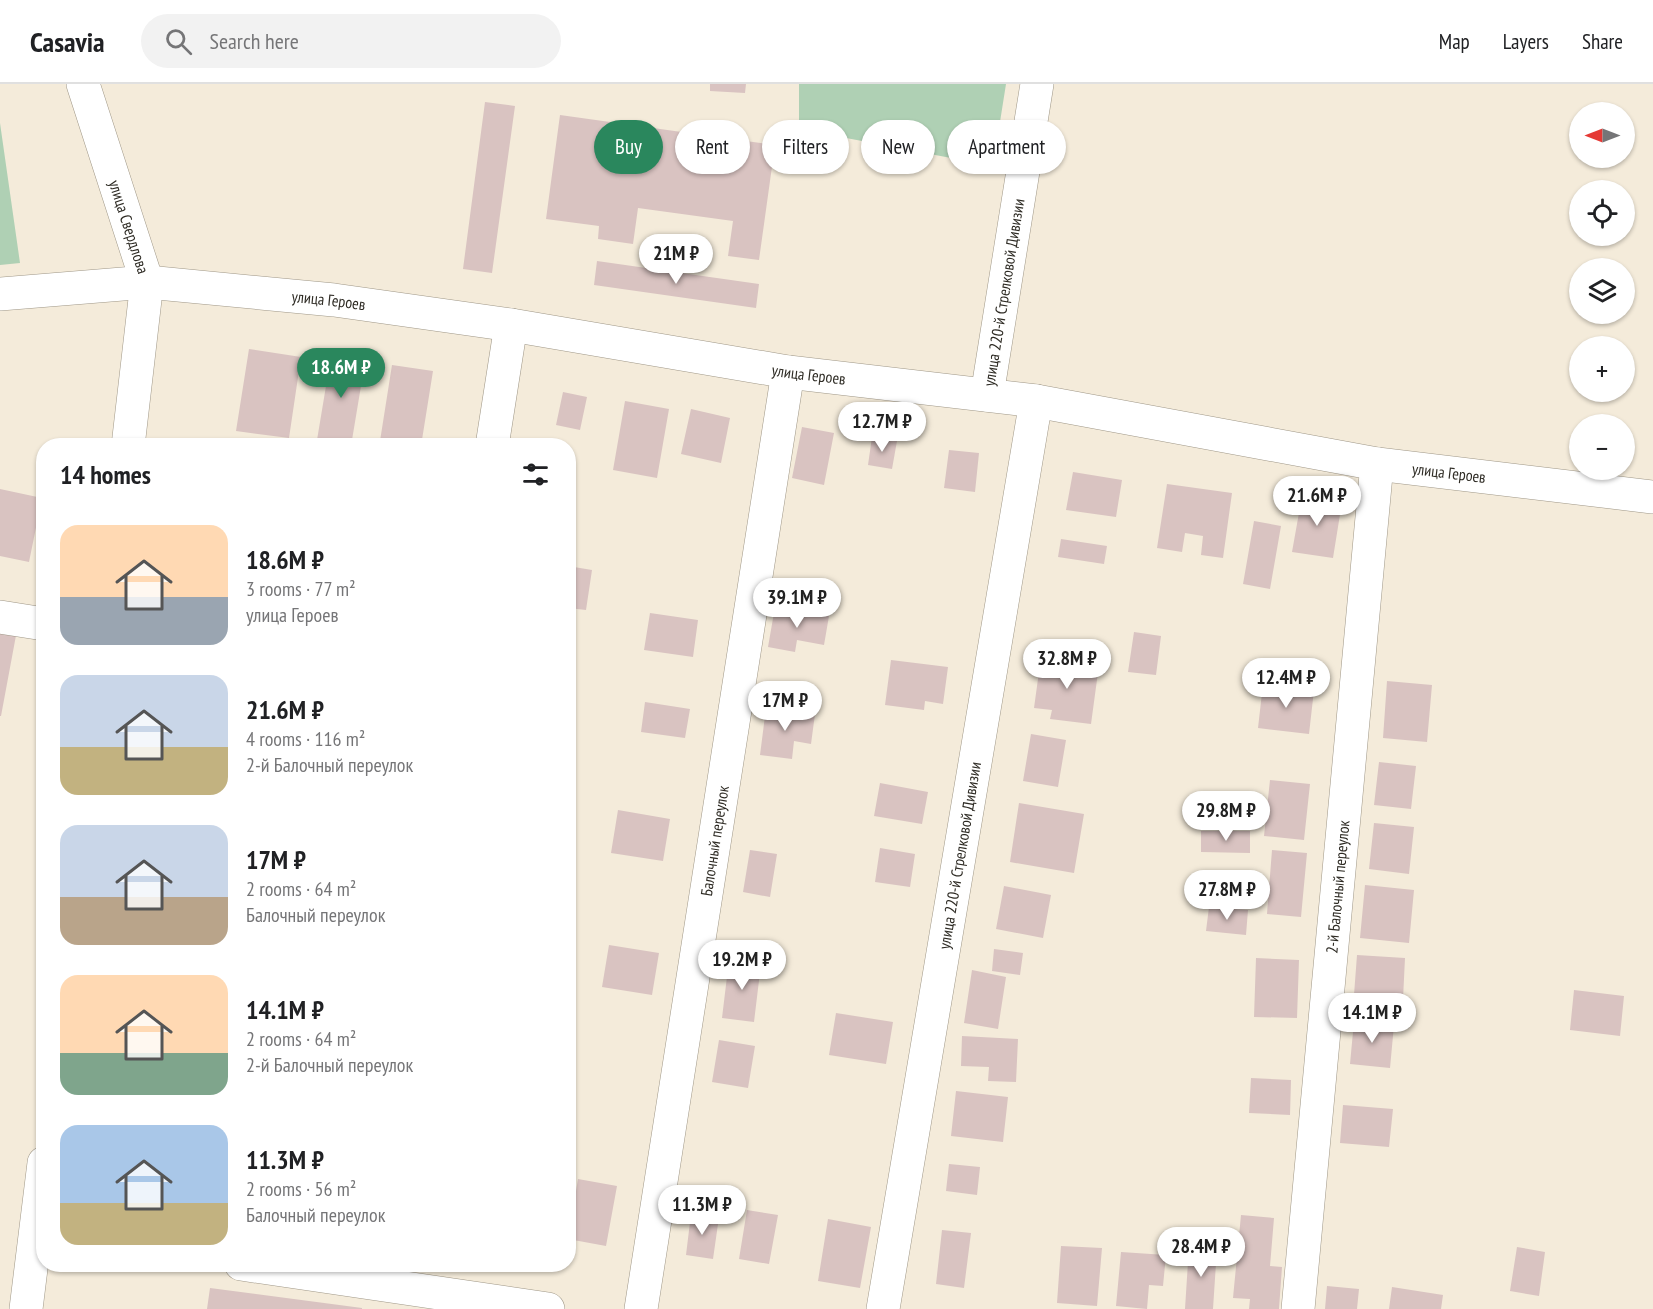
<!DOCTYPE html>
<meta charset="utf-8">
<style>
body{margin:0;font-family:"PT Sans Narrow",sans-serif;background:#f2f2f2;color:#202124;height:100vh;display:flex;flex-direction:column;font-size:22px;white-space:nowrap}
*{box-sizing:border-box;margin:0}
p{font-size:20px;color:#757577}
.icon{flex:none;width:33px;height:33px;fill:none;stroke:currentColor;stroke-width:2;stroke-linecap:round;stroke-linejoin:round}
.map{position:relative;flex:1;overflow:hidden}
.panel{position:absolute;left:36px;top:354px;width:540px;height:834px;display:flex;flex-direction:column;background:#fff;border-radius:24px;box-shadow:0 2px 4px #0004}
.panel>*{flex:none}
.hud{position:absolute;left:594px;top:36px;width:570px;height:54px;display:flex;gap:12px}
.needle{width:39px;rotate:270deg}
.tools{position:absolute;left:1569px;top:18px;display:grid;gap:12px}
.tools a{display:grid;place-items:center;width:66px;height:66px;border-radius:50%;background:#fff;box-shadow:0 2px 4px #0004;font-size:30px}
.price{position:absolute;translate:-50% -51px;padding:0 14px;border-radius:21px;background:#fff;color:#222;font-size:20px;line-height:39px;filter:drop-shadow(0 2px 3px #0008)}
.price::after{content:'';position:absolute;left:50%;top:36px;width:18px;height:14px;margin-left:-9px;background:inherit;clip-path:polygon(0 0,100% 0,50% 100%)}
.price.selected{background:#2a875d;color:#fff}
ul{padding:0;list-style:none}
li{display:flex;align-items:center;gap:18px;height:150px;padding:0 24px}
li span{display:grid;place-items:center;flex:none;width:168px;height:120px;border-radius:18px;color:#555}
li>.icon{margin-inline-start:auto}
span .icon{width:72px;height:72px;fill:#fffc;stroke-width:1}
li b{font-size:26px}
h2{display:flex;justify-content:space-between;align-items:center;height:72px;padding:0 24px;font-size:26px}
.pill{padding:0 21px;border-radius:27px;background:#fff;box-shadow:0 2px 4px #0004;font-size:21px;line-height:54px}
.pill.selected{background:#2a875d;color:#fff}
header{display:flex;align-items:center;gap:36px;box-sizing:border-box;height:84px;padding:0 30px;background:#fff;border-bottom:2px solid #e0e0e0}
header strong{font-size:28px}
nav{display:flex;gap:33px;margin-inline-start:auto;font-size:21px}
.search{width:420px;height:54px;background:#f2f2f2;display:flex;align-items:center;gap:15px;box-sizing:border-box;padding:0 21px;border-radius:33px;color:#757577;font-size:22px}
.map>svg:first-child{display:block}
.green{fill:#afd0b4}
.building{fill:#d9c3c1}
.lines{fill:none;stroke-linecap:round;stroke-linejoin:round}
.minor-casing{stroke:#9f9787;stroke-width:34}
.minor{stroke:#fff;stroke-width:33}
.labels{text-anchor:middle;stroke-width:4.5;stroke-linejoin:round;paint-order:stroke}
.street-label{font-size:16px;fill:#2e2b24;stroke:#fef9ee}
</style>
<header>
<strong>Casavia</strong>
<div class="search"><svg class="icon" aria-label="search" viewBox="0 0 24 24"><circle cx="10" cy="10" r="6"/><path d="M15 15l6 6"/></svg>Search here</div>
<nav><a>Map</a><a>Layers</a><a>Share</a></nav>
</header>
<div class="map">
<svg width="1653" height="1225" viewBox="0 0 1653 1225">
<rect width="100%" height="100%" fill="#f4ebda"/>
<!-- green -->
<path class="green" d="M799,0H1006L993,82L799,45Z
M0,39L20,179L0,181Z"/>
<!-- building -->
<path class="building" d="M710,0H746L745,9L710,7Z
M485,18L515,22L492,189L463,185Z
M560,31L775,61L759,176L728,172L733,137L638,124L633,160L598,155L599,142L546,135Z
M597,177L759,200L756,224L594,201Z
M249,265L301,273L289,354L236,347Z
M332,266L366,272L351,362H316Z
M392,281L433,287L421,362L380,357Z
M563,308L587,313L580,346L556,341Z
M625,317L669,325L657,394L613,386Z
M691,325L730,334L721,379L681,370Z
M802,343L834,349L824,401L792,394Z
M872,353L897,357L892,385L868,381Z
M949,366L979,369L975,408L944,404Z
M1073,388L1122,396L1116,433L1066,426Z
M1167,400L1232,409L1223,474L1201,471L1203,452L1185,449L1182,468L1157,464Z
M0,405L42,414L29,478L0,472Z
M1302,412L1342,418L1333,474L1292,468Z
M1254,437L1281,442L1270,505L1243,500Z
M1061,455L1107,462L1104,480L1058,473Z
M568,482L592,486L586,526L568,524Z
M775,523L829,532L824,561L797,556L795,568L768,563Z
M650,529L698,536L693,573L644,566Z
M0,543L17,546L1,632H0Z
M1134,548L1161,552L1156,591L1128,588Z
M1041,573L1099,581L1091,640L1050,635L1052,626L1034,624Z
M891,576L948,583L943,620L925,617L924,626L885,621Z
M1387,597L1432,601L1427,658L1383,654Z
M1263,600L1314,606L1309,650L1258,644Z
M645,618L690,625L685,654L641,648Z
M766,624L815,630L811,660L794,657L792,675L760,671Z
M1031,650L1066,656L1058,703L1023,697Z
M1379,678L1416,682L1411,725L1374,721Z
M1270,696L1310,700L1304,756L1264,752Z
M880,699L928,708L922,740L874,732Z
M1019,719L1084,730L1074,789L1010,778Z
M618,726L670,735L663,777L611,769Z
M1374,739L1414,743L1409,790L1369,785Z
M1201,747H1250V769L1201,768Z
M880,764L915,770L910,803L875,798Z
M750,766L777,770L770,813L743,808Z
M1272,766L1307,769L1301,833L1267,830Z
M1365,801L1414,806L1409,859L1360,854Z
M1004,802L1051,811L1043,854L996,845Z
M1209,823L1248,826L1246,851L1206,847Z
M609,861L659,869L652,911L602,903Z
M994,865L1023,869L1020,891L992,887Z
M1357,871L1405,874L1403,915L1377,913L1376,926L1353,924Z
M1256,874L1299,876L1297,934L1254,933Z
M729,876L761,880L754,938L722,934Z
M972,886L1006,893L998,945L964,939Z
M1574,906L1624,912L1620,952L1570,946Z
M836,929L893,938L886,980L829,971Z
M1354,937L1394,941L1390,984L1350,980Z
M962,952L1018,955L1016,998L988,997L989,983L961,982Z
M719,956L755,962L748,1004L712,998Z
M1251,994L1291,996L1290,1031L1249,1029Z
M956,1007L1008,1013L1003,1058L951,1052Z
M1343,1021L1393,1025L1389,1063L1340,1059Z
M949,1080L980,1083L977,1111L946,1107Z
M578,1095L617,1102L606,1162L568,1155Z
M747,1126L778,1131L769,1180L739,1175Z
M691,1130L719,1133L713,1175L686,1171Z
M1241,1131L1274,1134L1270,1182L1282,1183L1279,1225H1249L1250,1215L1233,1214Z
M828,1135L871,1143L860,1204L818,1197Z
M942,1146L971,1149L964,1204L936,1200Z
M1061,1162L1102,1164L1097,1222L1057,1219Z
M1189,1162L1217,1164L1213,1225H1185Z
M1517,1163L1545,1168L1539,1212L1510,1207Z
M1121,1168L1166,1171L1163,1202L1149,1201L1147,1225L1116,1222Z
M1327,1202L1359,1205L1357,1225H1325Z
M1392,1203L1443,1211L1441,1225H1389Z
M210,1204L362,1224V1225H207Z"/>
<g class="lines">
<!-- minor casing -->
<g class="minor-casing">
<g id="minor">
<path id="s1" d="M83,0L147,198L128,362"/>
<path id="s2" d="M0,210L147,198L334,216L511,241L788,288L1036,317L1377,380L1653,413"/>
<path id="s3" d="M987,311L1037,0"/>
<path d="M492,362L511,241"/>
<path d="M0,533L44,540"/>
<path d="M241,1180L548,1225"/>
<path d="M26,1225L44,1079"/>
<path id="s4" d="M641,1225L788,288"/>
<path id="s5" d="M883,1225L1036,317"/>
<path id="s6" d="M1298,1225L1377,380"/>
</g>
</g>
<!-- minor -->
<use href="#minor" class="minor"/>
</g>
<g class="labels">
<!-- street labels -->
<g class="street-label">
<text dy="6" stroke="none"><textPath href="#s1" startOffset="150">улица Свердлова</textPath></text>
<text dy="6" stroke="none"><textPath href="#s3" startOffset="104">улица 220-й Стрелковой Дивизии</textPath></text>
<text dy="6" stroke="none"><textPath href="#s2" startOffset="330">улица Героев</textPath></text>
<text dy="6" stroke="none"><textPath href="#s2" startOffset="816">улица Героев</textPath></text>
<text dy="6" stroke="none"><textPath href="#s2" startOffset="1464">улица Героев</textPath></text>
<text dy="6" stroke="none"><textPath href="#s4" startOffset="474">Балочный переулок</textPath></text>
<text dy="6" stroke="none"><textPath href="#s5" startOffset="460">улица 220-й Стрелковой Дивизии</textPath></text>
<text dy="6" stroke="none"><textPath href="#s6" startOffset="424">2-й Балочный переулок</textPath></text>
</g>
</g>
</svg>
<div class="tools">
<a><svg class="needle" viewBox="-14 -14 28 28"><path d="M0-13l5 13h-10z" fill="#e53935"/><path d="M0 13l5-13h-10z" fill="#757577"/></svg></a>
<a><svg class="icon" aria-label="locate" viewBox="0 0 24 24"><circle cx="12" cy="12" r="6"/><path d="M12 2v4M12 18v4M2 12h4M18 12h4"/></svg></a>
<a><svg class="icon" aria-label="layers" viewBox="0 0 24 24"><path d="M12 4l9 5-9 5-9-5zM3 14l9 5 9-5"/></svg></a>
<a>+</a>
<a>−</a>
</div>
<b class="price" style="left:676px;top:201px">21M ₽</b>
<b class="price selected" style="left:341px;top:315px">18.6M ₽</b>
<b class="price" style="left:882px;top:369px">12.7M ₽</b>
<b class="price" style="left:1317px;top:443px">21.6M ₽</b>
<b class="price" style="left:797px;top:545px">39.1M ₽</b>
<b class="price" style="left:1067px;top:606px">32.8M ₽</b>
<b class="price" style="left:1286px;top:625px">12.4M ₽</b>
<b class="price" style="left:785px;top:648px">17M ₽</b>
<b class="price" style="left:1226px;top:758px">29.8M ₽</b>
<b class="price" style="left:1227px;top:837px">27.8M ₽</b>
<b class="price" style="left:742px;top:907px">19.2M ₽</b>
<b class="price" style="left:1372px;top:960px">14.1M ₽</b>
<b class="price" style="left:702px;top:1152px">11.3M ₽</b>
<b class="price" style="left:1201px;top:1194px">28.4M ₽</b>
<div class="hud">
<a class="pill selected">Buy</a>
<a class="pill">Rent</a>
<a class="pill">Filters</a>
<a class="pill">New</a>
<a class="pill">Apartment</a>
</div>
<section class="panel">
<h2>14 homes<svg class="icon" aria-label="filters" viewBox="0 0 24 24"><path d="M4 7h16M4 17h16"/><circle cx="9" cy="7" r="2"/><circle cx="15" cy="17" r="2"/></svg></h2>
<ul>
<li><span style="background:linear-gradient(#ffd9b3 60%,#9aa5b1 0)"><svg class="icon" aria-label="home" viewBox="0 0 24 24"><path d="M3 11l9-7 9 7M6 9v11h12V9"/></svg></span><div><b>18.6M ₽</b><p>3 rooms · 77 m²</p><p>улица Героев</p></div></li>
<li><span style="background:linear-gradient(#c9d6e8 60%,#c2b280 0)"><svg class="icon" aria-label="home" viewBox="0 0 24 24"><path d="M3 11l9-7 9 7M6 9v11h12V9"/></svg></span><div><b>21.6M ₽</b><p>4 rooms · 116 m²</p><p>2-й Балочный переулок</p></div></li>
<li><span style="background:linear-gradient(#c9d6e8 60%,#b9a48a 0)"><svg class="icon" aria-label="home" viewBox="0 0 24 24"><path d="M3 11l9-7 9 7M6 9v11h12V9"/></svg></span><div><b>17M ₽</b><p>2 rooms · 64 m²</p><p>Балочный переулок</p></div></li>
<li><span style="background:linear-gradient(#ffd9b3 65%,#7fa58c 0)"><svg class="icon" aria-label="home" viewBox="0 0 24 24"><path d="M3 11l9-7 9 7M6 9v11h12V9"/></svg></span><div><b>14.1M ₽</b><p>2 rooms · 64 m²</p><p>2-й Балочный переулок</p></div></li>
<li><span style="background:linear-gradient(#a9c7e8 65%,#c2b280 0)"><svg class="icon" aria-label="home" viewBox="0 0 24 24"><path d="M3 11l9-7 9 7M6 9v11h12V9"/></svg></span><div><b>11.3M ₽</b><p>2 rooms · 56 m²</p><p>Балочный переулок</p></div></li>
</ul>
</section>
</div>
